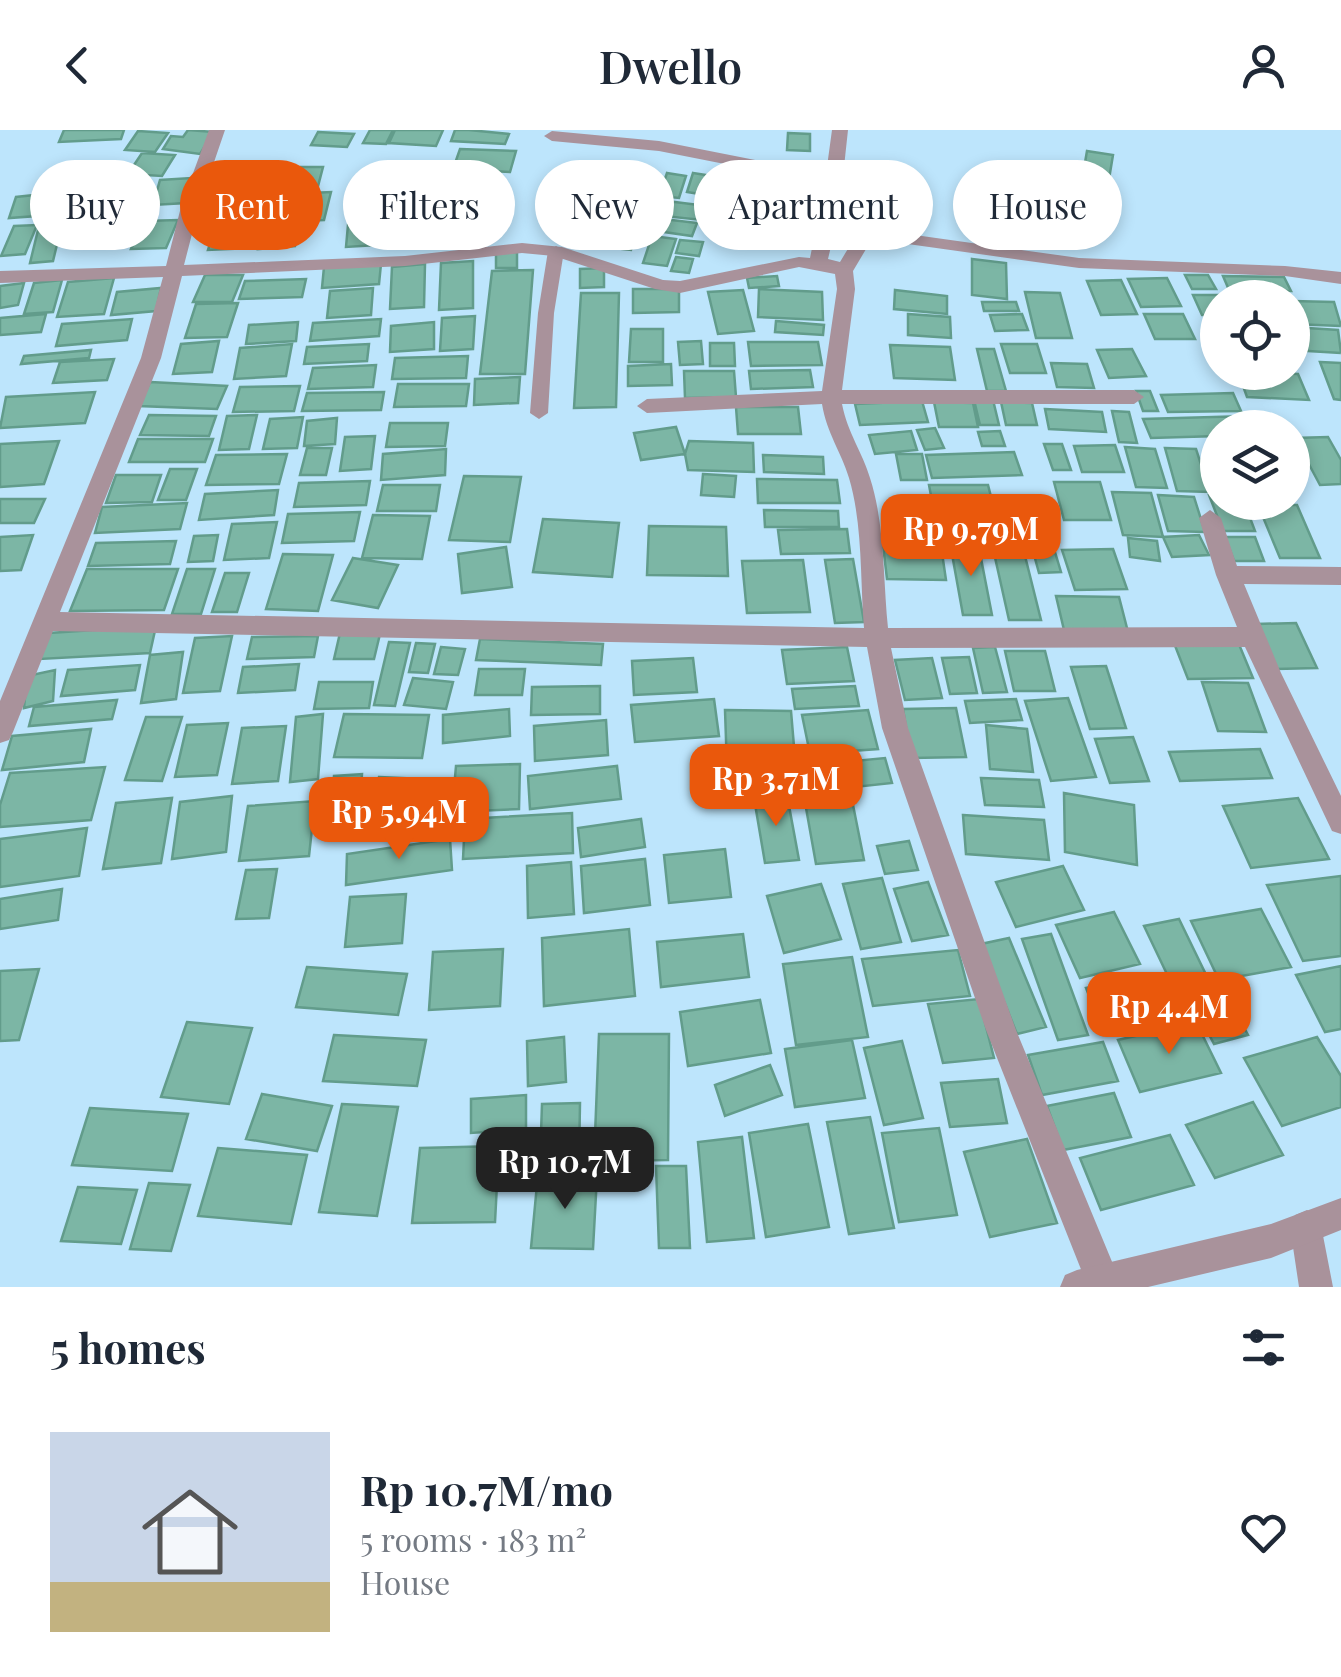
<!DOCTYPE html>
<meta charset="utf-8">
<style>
body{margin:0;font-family:"Playfair Display",serif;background:#f6f6f7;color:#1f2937;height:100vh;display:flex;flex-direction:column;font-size:38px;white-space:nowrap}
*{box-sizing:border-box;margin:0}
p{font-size:32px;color:#747a83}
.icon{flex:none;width:55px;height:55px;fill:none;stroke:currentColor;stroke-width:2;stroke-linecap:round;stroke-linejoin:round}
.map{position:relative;height:1157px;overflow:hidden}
.drawer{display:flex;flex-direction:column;background:#fff;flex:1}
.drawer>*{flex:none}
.hud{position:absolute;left:30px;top:30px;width:1282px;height:90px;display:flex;gap:20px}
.fabs{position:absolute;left:1200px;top:150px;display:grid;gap:20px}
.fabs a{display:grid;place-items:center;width:110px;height:110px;border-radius:50%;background:#fff;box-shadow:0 5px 15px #0003;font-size:50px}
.price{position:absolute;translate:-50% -85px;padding:0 22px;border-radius:20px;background:#ea580c;color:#fff;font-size:32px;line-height:65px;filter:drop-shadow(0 2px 5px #0008)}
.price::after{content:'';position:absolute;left:50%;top:60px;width:30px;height:22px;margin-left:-15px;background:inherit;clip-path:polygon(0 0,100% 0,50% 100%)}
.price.on{background:#222;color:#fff}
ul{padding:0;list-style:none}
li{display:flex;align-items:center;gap:30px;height:250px;padding:0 50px}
li span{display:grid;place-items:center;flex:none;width:280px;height:200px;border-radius:0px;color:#555}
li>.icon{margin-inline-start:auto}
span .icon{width:120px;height:120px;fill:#fffc;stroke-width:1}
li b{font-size:42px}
h2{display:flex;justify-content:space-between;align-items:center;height:120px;padding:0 50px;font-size:42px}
.pill{padding:0 35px;border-radius:45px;background:#fff;box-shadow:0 5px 15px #0003;font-size:35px;line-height:90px}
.pill.on{background:#ea580c;color:#fff}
header{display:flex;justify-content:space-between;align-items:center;height:130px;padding:0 50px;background:#fff;font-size:45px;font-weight:600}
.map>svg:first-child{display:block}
.building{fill:#7cb6a5;stroke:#629c8b;stroke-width:2.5}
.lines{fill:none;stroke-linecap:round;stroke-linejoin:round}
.service{fill:#a9929b;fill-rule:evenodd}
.minor{fill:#a9929b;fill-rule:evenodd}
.tertiary{fill:#a9929b;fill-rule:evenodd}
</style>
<header><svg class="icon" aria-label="back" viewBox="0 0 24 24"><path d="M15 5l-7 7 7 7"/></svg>Dwello<svg class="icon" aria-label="person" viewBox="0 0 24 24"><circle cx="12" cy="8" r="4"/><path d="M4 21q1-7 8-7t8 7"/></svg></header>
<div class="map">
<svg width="1341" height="1157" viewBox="0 0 1341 1157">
<rect width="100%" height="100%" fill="#bde5fc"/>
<!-- building -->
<path class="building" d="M64,0H124L121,9L59,12Z
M188,0L214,2L200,24L163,19L171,6L183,7Z
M370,0H393L386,14L363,13Z
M395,0H443L436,16L389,13Z
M455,0H469L509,4L505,14L451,11Z
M138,1L168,3L155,22L125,20Z
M318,2L354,4L347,17L311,15Z
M788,3L810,4V21L787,20Z
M460,19L516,21L510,42L453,39Z
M1087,21L1113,25L1108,55L1082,50Z
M142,23L175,25L162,46L128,44Z
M301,37H323L317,60L295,61Z
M234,38L232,50L211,52L213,40Z
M286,39L282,57L250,59L255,40Z
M667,43L686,46L679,68L659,66Z
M693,43L706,45L700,64L687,62Z
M739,43L806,55L798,72L731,59Z
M358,44H379L375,68L354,69Z
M191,48L186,73L153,75L160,50Z
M106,54L94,90L45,93L58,57Z
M331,62L324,90L302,91L310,63Z
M44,64L37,86L9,88L16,67Z
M299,64L296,78L210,80L215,66Z
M602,66L646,71L631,120L585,115Z
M449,70H484L478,109H442Z
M659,70L707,76L702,90L654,85Z
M106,71H144L126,112L87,113Z
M735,82L796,89L791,114L728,107Z
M422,86L419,111H405L409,87Z
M655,88L697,93L692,106L650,100Z
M178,90L166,118L131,119L143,91Z
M259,91L251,118L208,120L217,92Z
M394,92L393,114L346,117L348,95Z
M62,94L53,131L30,133L39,96Z
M37,95L25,124L1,126L14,96Z
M298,97L295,116L258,119L262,100Z
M652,106L676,109L667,136L643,133Z
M680,110L703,112L699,126L676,123Z
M517,122V138H496V123Z
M676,127L693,129L689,143L671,141Z
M972,129L1006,133L1007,169L972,165Z
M473,131V178L439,180L441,133Z
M381,134L379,154L322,158L324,137Z
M425,134L424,177L390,179L392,137Z
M604,138V157L580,158V139Z
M533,140L525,244H480L492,141Z
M205,145H243L232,172H193Z
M1185,145H1208L1216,159H1192Z
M777,146L779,156L749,158L747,148Z
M1223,146L1284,147L1291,161L1229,160Z
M114,148L104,184L57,187L68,152Z
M1167,148L1181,176L1141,177L1128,149Z
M306,149L302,167L239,169L245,151Z
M62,150L53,182L24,184L34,153Z
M1121,150L1137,184L1101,185L1087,151Z
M24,153L18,175L0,178V156Z
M161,158L156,181L111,185L117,162Z
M373,158L371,185L327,188L330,161Z
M633,159H679V182L633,183Z
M759,159L822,162L823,190L758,187Z
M743,160L754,201L718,204L708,162Z
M895,160L947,166V184L894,179Z
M1025,162L1060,163L1072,208H1036Z
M581,163H619L616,277L574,278Z
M1193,165H1226L1227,168H1218V185H1202Z
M1292,171L1334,172L1341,196L1293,194Z
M982,172H1016L1019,181H984Z
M238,173L227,207L185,208L196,174Z
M46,184L41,202L0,205V188Z
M908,184L950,187L951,208L908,205Z
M1022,184L1028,200L995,201L990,185Z
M1144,184H1183L1195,209H1155Z
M475,186L473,219L440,221L442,188Z
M132,189L127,210L56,216L62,194Z
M381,189L379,206L310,211L313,193Z
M776,191L824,195L823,205L775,202Z
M298,192L296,211L246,214L249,195Z
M434,192V219L390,222L391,196Z
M1292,197L1338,200L1341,223L1292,220Z
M631,199H663V232H629Z
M219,211L212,242L173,244L181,214Z
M701,211L703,234L680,235L678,212Z
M748,212H818L822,235L751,236Z
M710,213H734L735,236H710Z
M292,214L286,246L234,249L240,218Z
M369,214L367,231L304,234L307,217Z
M1001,214H1037L1046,243H1010Z
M890,215L950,217L955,250L894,248Z
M977,219H994L1006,261H987Z
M1132,219L1146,246L1109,248L1097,220Z
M91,220L89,228L21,234L24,226Z
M468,226L466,248L392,249L395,228Z
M114,229L107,250L53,253L60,232Z
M1320,232L1341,233V270L1334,269Z
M1051,233L1087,234L1094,258L1057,257Z
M671,234L672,255L628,256V236Z
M376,235L373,257L308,259L313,238Z
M810,240L813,257L751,259L749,241Z
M684,241H734L736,267L685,268Z
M1238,242L1298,244L1309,270L1247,267Z
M520,247L518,273L474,275L475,249Z
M150,252L227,256L217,279L139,276Z
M398,254H469L466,276L394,277Z
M300,256L294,281L233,282L240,257Z
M1136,261H1150L1158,281H1143Z
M95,262L85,293L0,298L6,267Z
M384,262L381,280L302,281L307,263Z
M1233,263L1241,281L1168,282L1161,265Z
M974,270H993L999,295H980Z
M922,271L928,292L860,295L855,274Z
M934,272L973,273L978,297H939Z
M1001,272L1032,273L1037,295H1006Z
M736,277H798L801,304H738Z
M1045,279L1102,282L1106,302L1049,299Z
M1112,281L1129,282L1137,313L1119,312Z
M149,285L216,286L209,306L140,305Z
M257,285L249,319L219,320L227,286Z
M1249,286L1256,298H1218V306L1151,308L1143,289Z
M303,287L297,318L263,319L270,289Z
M337,288L335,314L304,316L307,291Z
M390,293H448L445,316L386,317Z
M676,297L685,324L641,330L634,303Z
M935,298L944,318L925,320L917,300Z
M911,301L917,320L875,324L869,305Z
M1000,301L1005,316H982L978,302Z
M375,306L371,339L340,341L345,307Z
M1328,307L1341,330V354L1320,355L1295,308Z
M138,309H213L205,332H129Z
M59,311L44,354L0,357V314Z
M689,311L753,313L754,342L688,340L685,324Z
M1044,314H1062L1071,340H1053Z
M1115,315L1124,342H1082L1074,316Z
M1125,317L1155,319L1167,358L1136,357Z
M307,318H332L326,345H300Z
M1165,318L1196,319L1210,362L1177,361Z
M446,319L445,345L381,350L383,324Z
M1014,322L1022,345L932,348L926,325Z
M287,324L279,354L206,355L216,325Z
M896,324H922L927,350H901Z
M763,325L823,327L824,344L764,342Z
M170,339H197L186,370H158Z
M703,344L736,346L734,367L701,365Z
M116,345H161L152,372L106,373Z
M464,346L521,347L510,412L449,410Z
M757,349L837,350L840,373H758Z
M370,351L366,375L294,377L299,353Z
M1054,352H1100L1111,390H1064Z
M383,355H440L436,381H377Z
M929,355H988L1000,402L938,403Z
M278,360L274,385L199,390L205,364Z
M1112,362L1151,363L1163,407L1123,405Z
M1158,365L1194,367L1205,402L1168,401Z
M1209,365H1218V372H1244L1255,401H1223Z
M0,369H45L34,393H0Z
M187,373L180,399L95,403L102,377Z
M1258,375H1297L1320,428H1280Z
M764,380L838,381L839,397H765Z
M360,382L354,411L282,413L288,384Z
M373,385L430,386L422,429L362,428Z
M543,389L619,393L612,447L533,442Z
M277,392L269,428L224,430L232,394Z
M649,396L726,397L728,446L647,445Z
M847,399L850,423L781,424L778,400Z
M1027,399H1048L1061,442L1039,443Z
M33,405L21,440L0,441V407Z
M218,405L213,431L188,432L194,406Z
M1199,405L1209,425L1172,427L1163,407Z
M1225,407H1255L1264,431H1234Z
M1128,408L1157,411L1160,431L1130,427Z
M176,411L170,434L88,436L96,413Z
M950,413H978L992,485H963Z
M992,414H1022L1041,490H1009Z
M883,415L941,416L946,450L887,449Z
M506,417L512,457L462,463L458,424Z
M1113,419L1127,459L1075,460L1062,420Z
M283,424L333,425L318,481L266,479Z
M353,428L398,435L378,478L332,470Z
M853,429L864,492L835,493L825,430Z
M803,430L810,482L747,483L742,431Z
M87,439H178L164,480L70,481Z
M187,439H215L201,484H172Z
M225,443H249L237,482H212Z
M1056,466L1119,467L1128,502L1064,500Z
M1296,493L1317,538L1276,539L1257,494Z
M156,496L150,523L40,529L49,503Z
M340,503L380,504L374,529H334Z
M232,506L220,561L183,563L195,508Z
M318,506L314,527L247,529L252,507Z
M480,509L603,514L601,535L476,530Z
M389,512L410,513L395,576L374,575Z
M1238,512L1253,548L1188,549L1174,513Z
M416,513L435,514L428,543L409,542Z
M441,517L465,519L458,545L434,544Z
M847,517L854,551L787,554L782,520Z
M995,517L1007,562L983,563L973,518Z
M1005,521H1045L1055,561H1014Z
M183,522L176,569L141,573L150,525Z
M969,527L977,563L950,564L942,528Z
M693,528L697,562L634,565L632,531Z
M932,528L942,568L905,570L895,530Z
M299,534L295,560L238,563L243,537Z
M140,535L135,560L61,566L68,540Z
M1106,536L1126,598L1090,599L1071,537Z
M479,539H525L522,565H475Z
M55,540L53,571L24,578L27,546Z
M413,548L453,552L446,579L404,575Z
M319,552H373L369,578L314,579Z
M1202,552L1248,553L1266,602L1218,601Z
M600,556V584L531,585L532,557Z
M855,556L859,576L795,579L792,559Z
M1068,568L1096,647L1051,651L1025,571Z
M714,569L719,606L635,612L631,575Z
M1016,569L1022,590L970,593L965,571Z
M117,570L112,589L29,596L34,577Z
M956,578L966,627L911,628L903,579Z
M509,579L510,606L443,613V585Z
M725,580L791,581L796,640L727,639Z
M868,580L878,619L810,624L802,585Z
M323,584L318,649L290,652L296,587Z
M344,584L429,585L422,628L334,627Z
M146,587H182L162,651L125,650Z
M606,590L608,625L535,631L534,596Z
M228,593L217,645L175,647L187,595Z
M986,595L1027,599L1033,642L990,639Z
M286,596L278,651L232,654L242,598Z
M91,599L84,632L2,640L12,606Z
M1133,607L1149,651L1110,653L1095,609Z
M1260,619L1272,648L1180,651L1169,622Z
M885,628L892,653L818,661L812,635Z
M520,634L519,679L452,682L456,636Z
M617,636L621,669L530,679L528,646Z
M105,637L91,690L0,697V675L10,643Z
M362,644L358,704L328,707L334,646Z
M379,647L444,650L437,692L370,689Z
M981,648L1039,650L1044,677L985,675Z
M1064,663L1134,675L1137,735L1065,722Z
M787,665L799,730L765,733L754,668Z
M232,666L226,722L172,729L180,672Z
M172,668L161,733L103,739L116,673Z
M1298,668L1329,729L1251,738L1223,676Z
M315,671L309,726L239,731L248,676Z
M853,675L864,730L816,734L806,678Z
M572,683L573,723L463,729L465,689Z
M963,685L1044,690L1049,730L966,724Z
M641,689L645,717L581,727L578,698Z
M87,698L79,746L0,757V709Z
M450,709L452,740L346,755L347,724Z
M909,711L918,740L885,744L877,716Z
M725,719L731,767L669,773L664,725Z
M645,729L650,775L584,783L581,736Z
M571,732L574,784L528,788L527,736Z
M1063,736L1084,780L1016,797L996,752Z
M277,739L269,788L236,789L246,740Z
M1341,746V826L1303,831L1267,755Z
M882,748L901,812L861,819L843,754Z
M928,752L948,805L912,811L894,759Z
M821,754L841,809L784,823L767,766Z
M62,759L58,790L0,799V769Z
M406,764L402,813L345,817L350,767Z
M1261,779L1291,837L1219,850L1191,791Z
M1114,782L1140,834L1080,848L1056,795Z
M1179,789L1211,855L1176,863L1144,796Z
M629,799L635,866L544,876L542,808Z
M743,804L749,847L661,857L657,812Z
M1051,804L1088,905L1058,910L1022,809Z
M1009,808L1046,897L1017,904L981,814Z
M503,819L500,876L429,880L433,822Z
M958,820L970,866L873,876L862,829Z
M852,827L868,907L796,915L783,834Z
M1341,836V899L1325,902L1296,845Z
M307,837L407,844L398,885L296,877Z
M39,839L19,910L0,911V841Z
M1150,846L1166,885L1101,896L1086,858Z
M1226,865L1248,905L1214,914L1193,874Z
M979,869L994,928L943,933L928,874Z
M760,870L771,923L688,936L680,882Z
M187,892L252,898L229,974L161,967Z
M1196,892L1221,943L1140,962L1118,910Z
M599,904H669L668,1030L594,1031Z
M334,905L426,910L417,956L323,951Z
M564,907L566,952L528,956L527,911Z
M1317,907L1341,946V977L1282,996L1244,928Z
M852,910L865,968L795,977L785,919Z
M902,911L923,988L884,995L864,918Z
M1103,912L1118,951L1042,965L1028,925Z
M770,935L782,965L725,986L715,955Z
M998,949L1007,993L950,997L941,953Z
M1114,963L1131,1007L1063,1020L1047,976Z
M262,964L332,976L317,1021L246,1009Z
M526,965V999L471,1003V969Z
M1253,972L1283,1025L1215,1048L1186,995Z
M580,973L579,1031L540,1033L542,974Z
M342,974L398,977L377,1086L319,1082Z
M90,978L188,984L172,1041L72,1035Z
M870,987L894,1098L849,1104L827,992Z
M808,994L829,1097L766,1107L749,1003Z
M939,998L957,1085L899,1092L882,1003Z
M1170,1005L1194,1055L1101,1080L1080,1028Z
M742,1007L754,1108L707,1112L698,1012Z
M1027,1009L1057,1093L990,1107L964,1022Z
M499,1016L495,1092L412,1093L420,1018Z
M218,1018L307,1025L291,1094L198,1086Z
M656,1036H686L690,1118H659Z
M538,1044L597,1046L593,1119L531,1118Z
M149,1053L190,1055L171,1121L130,1119Z
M78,1057L137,1060L121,1114L61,1111Z"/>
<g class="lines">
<!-- service -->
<path class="service" d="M556,116L564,121L554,183L548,283L539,289L530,283L538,183L548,121Z"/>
<!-- minor -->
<path class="minor" d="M209,0H225L200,73L184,135L405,126L522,113L562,117L663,150L680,151L799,127L810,128L825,54L659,21L552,11L544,6L552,1L659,11L826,44L832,0H848L839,83L828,129L840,132L858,102L872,99L1079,128L1285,136L1341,142V154L1285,146L1079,138L872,109L853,141L855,159L842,260H1134L1144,267L1134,274H842C848,304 862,321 870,348C885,394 883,450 888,498L1237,497L1216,445L1199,388L1210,380L1221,388L1237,436L1341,437V455L1244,454L1281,543L1341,666V704L1332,701L1245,517L891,518L908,598L1016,900L1120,1151L1118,1157H1088L986,900L882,598L867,517L53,501L13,602L9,610L0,613V571L141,228L163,147L0,153V141L166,136L182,73ZM522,123L554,126L655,159L680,163L799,137L835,144L837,159L822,261L647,269L637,276L647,283L822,274C827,304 841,321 849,348C863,395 860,450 864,498L60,482L161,228L182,146L405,136Z
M1307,1080L1319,1085L1333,1157H1299L1290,1097L1295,1085Z"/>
<!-- tertiary -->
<path class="tertiary" d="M1341,1068V1100L1271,1128L1148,1157H1060L1065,1145L1077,1140L1271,1094Z"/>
</g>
</svg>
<div class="fabs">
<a><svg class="icon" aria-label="locate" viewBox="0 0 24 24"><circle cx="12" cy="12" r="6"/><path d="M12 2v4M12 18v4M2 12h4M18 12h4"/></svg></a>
<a><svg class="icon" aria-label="layers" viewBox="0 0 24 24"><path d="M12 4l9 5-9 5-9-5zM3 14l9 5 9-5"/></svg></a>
</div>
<b class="price" style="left:971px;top:449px">Rp 9.79M</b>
<b class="price" style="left:776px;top:699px">Rp 3.71M</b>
<b class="price" style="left:399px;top:732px">Rp 5.94M</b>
<b class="price" style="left:1169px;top:927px">Rp 4.4M</b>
<b class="price on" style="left:565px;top:1082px">Rp 10.7M</b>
<div class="hud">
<a class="pill">Buy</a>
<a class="pill on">Rent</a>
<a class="pill">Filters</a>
<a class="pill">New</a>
<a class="pill">Apartment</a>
<a class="pill">House</a>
</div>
</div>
<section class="drawer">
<h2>5 homes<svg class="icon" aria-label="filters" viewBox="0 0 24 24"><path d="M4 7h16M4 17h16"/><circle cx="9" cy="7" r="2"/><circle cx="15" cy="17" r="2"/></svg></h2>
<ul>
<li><span style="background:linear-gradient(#c9d6e8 75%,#c2b280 0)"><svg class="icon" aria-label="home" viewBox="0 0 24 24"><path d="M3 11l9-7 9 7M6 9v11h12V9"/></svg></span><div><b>Rp 10.7M/mo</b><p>5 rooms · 183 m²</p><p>House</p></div><svg class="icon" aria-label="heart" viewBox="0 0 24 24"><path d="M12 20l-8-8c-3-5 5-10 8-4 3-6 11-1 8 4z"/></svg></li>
</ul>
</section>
